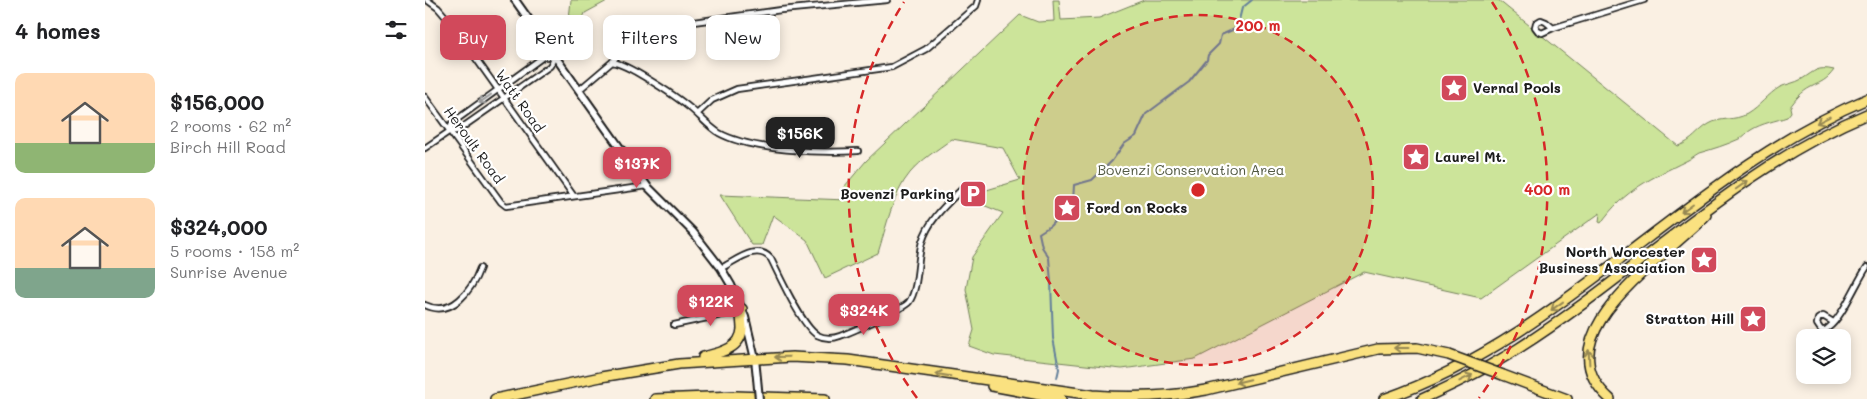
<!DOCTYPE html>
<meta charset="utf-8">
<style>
body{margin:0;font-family:Mali,sans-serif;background:#f2f2f2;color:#202124;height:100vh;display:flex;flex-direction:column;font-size:19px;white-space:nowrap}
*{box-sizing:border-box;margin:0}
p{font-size:16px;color:#757577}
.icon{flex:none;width:28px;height:28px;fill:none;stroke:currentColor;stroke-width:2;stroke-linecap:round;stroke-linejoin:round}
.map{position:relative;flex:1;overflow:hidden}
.drawer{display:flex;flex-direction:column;background:#fff;width:425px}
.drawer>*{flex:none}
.guide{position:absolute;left:15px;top:15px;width:475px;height:45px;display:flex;gap:10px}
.fabs{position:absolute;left:1371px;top:329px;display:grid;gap:10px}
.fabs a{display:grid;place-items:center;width:55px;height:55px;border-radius:10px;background:#fff;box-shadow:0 2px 12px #0003;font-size:25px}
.price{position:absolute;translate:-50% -42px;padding:0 11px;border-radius:10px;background:#d1495b;color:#fff;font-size:16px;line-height:32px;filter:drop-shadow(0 1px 2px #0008)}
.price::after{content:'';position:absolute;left:50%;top:30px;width:15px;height:11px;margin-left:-8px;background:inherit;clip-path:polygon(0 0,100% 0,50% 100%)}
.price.selected{background:#222;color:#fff}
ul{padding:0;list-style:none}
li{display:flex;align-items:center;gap:15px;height:125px;padding:0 15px}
li span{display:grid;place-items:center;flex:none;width:140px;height:100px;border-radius:10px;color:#555}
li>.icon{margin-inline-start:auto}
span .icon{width:60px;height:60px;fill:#fffc;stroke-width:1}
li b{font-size:21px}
h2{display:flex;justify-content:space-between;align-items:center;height:60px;padding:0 15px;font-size:21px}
.chip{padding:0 18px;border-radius:10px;background:#fff;box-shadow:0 2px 12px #0003;font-size:18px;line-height:45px}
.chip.selected{background:#d1495b;color:#fff}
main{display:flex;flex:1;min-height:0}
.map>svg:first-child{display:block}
.green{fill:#cce49a;stroke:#74805b}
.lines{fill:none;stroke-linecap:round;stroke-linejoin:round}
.stream{stroke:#64809b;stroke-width:2}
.street-casing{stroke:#1c1c1c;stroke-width:8}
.secondary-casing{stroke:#1c1c1c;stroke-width:10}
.highway-casing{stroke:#1c1c1c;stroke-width:12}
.street{stroke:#fff;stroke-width:4.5}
.secondary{stroke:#fff;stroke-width:6}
.highway{stroke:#fae180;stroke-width:9}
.secondary-bridge-casing{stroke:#1c1c1c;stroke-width:10;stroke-linecap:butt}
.highway-bridge-casing{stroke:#1c1c1c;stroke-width:12;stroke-linecap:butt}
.secondary-bridge{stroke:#fff;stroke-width:6}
.highway-bridge{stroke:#fae180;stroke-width:9}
.oneway{stroke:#999}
.oneway2{stroke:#968853}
.ring{fill:none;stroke:#d62828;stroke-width:2.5;stroke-dasharray:9 6}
.labels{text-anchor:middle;stroke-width:4.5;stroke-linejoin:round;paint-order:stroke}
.poi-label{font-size:14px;font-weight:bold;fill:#1c1c1c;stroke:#fff;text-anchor:start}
.street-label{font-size:14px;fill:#1c1c1c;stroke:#fff}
.park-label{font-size:14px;fill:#515842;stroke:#fff}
.centre{fill:#d62828;stroke:#fff;stroke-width:2.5}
.ring-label{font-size:15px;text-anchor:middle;font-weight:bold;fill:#d62828;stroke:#fff;stroke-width:4.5;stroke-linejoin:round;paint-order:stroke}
</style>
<main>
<section class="drawer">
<h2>4 homes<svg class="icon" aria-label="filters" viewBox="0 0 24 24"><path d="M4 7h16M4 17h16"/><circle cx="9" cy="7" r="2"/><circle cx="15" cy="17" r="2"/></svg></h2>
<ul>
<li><span style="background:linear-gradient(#ffd9b3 70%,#8fb573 0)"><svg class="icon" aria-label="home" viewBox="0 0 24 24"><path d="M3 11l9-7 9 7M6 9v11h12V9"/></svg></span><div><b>$156,000</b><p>2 rooms · 62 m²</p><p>Birch Hill Road</p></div></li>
<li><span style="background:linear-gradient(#ffd9b3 70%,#7fa58c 0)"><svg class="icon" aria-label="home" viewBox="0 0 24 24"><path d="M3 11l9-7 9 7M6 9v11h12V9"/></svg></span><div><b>$324,000</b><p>5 rooms · 158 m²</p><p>Sunrise Avenue</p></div></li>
</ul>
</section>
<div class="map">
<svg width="1442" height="399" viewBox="0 0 1442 399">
<rect width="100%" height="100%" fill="#faf0e3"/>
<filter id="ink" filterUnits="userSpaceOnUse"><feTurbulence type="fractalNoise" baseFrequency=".02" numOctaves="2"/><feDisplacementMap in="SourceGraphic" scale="10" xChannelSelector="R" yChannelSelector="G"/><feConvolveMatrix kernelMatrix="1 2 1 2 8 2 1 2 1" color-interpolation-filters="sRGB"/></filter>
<g filter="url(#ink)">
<!-- green -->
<path class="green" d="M146,0H184L160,13L156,23L144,19Z
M628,0H634L636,20L674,18L719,0H1073L1253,146C1268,141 1272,131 1284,124C1295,117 1310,121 1322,114C1334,107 1343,94 1355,87C1362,84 1370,83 1377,79C1390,71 1392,66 1409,70C1402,80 1396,82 1386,87C1376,92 1371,99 1365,107L1366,112L1362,117C1351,121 1337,123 1326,130C1322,132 1319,137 1314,139C1301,145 1288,149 1274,153C1270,155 1266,159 1261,161C1227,178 1199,190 1176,223L1174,222L1175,213L1056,298L939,272L770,359L697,369L569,355L544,346L549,330L541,289L547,257L578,213L548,201L555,192L595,180L578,148L527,139C512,150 497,159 485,173C468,193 461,228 453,253L400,278L382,240L348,215L337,245H327L295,195L422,200L419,187L441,161L595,15L613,22L629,21Z"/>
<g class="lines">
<!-- stream -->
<path class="stream" d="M632,378L634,369L628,338L626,282L624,258L617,247L614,233L625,226L648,202L649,185L667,180L687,161L699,144L711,136L721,114L764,82L782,60L783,55L794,44L796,35L812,28L817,8L827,0"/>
<!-- street casing -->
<g class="street-casing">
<path id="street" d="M2,0L13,8L25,22L148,195
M1128,28L1117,33L1113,31L1110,27L1111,23L1116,20L1121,22L1128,28L1219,0
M187,62C195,63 203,68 211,72C230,83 248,94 265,108C275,116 283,126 294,133C327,151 395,153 433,151
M154,90L187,62L204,42L227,29L239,26L356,10L462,0
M0,97L76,202L81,206L222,186
M272,114L287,100L312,89L467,67L501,49L551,6L553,0
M25,131L27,123L118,57L130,56
M0,148L25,131H32L125,66L130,56
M296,268C311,261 332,242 346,259C355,277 377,326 392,335C400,339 407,339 415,336C426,332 479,309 484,302C494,288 492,259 497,242C504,219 522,204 539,187
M0,305C27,318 47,290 55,268
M1408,322L1398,316L1393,319L1392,324L1396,330C1400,330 1400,331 1403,328C1417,318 1431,283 1442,267
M249,325L301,314L317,309"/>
</g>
<!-- secondary casing -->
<g class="secondary-casing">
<path id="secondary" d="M90,0L222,186L268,232L296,268L306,285L320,317L330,359L332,378"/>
</g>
<!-- highway casing -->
<g class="highway-casing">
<path id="highway" d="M278,357C294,353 316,349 317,329C317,322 315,316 317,309
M1078,375L1142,399
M567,386L636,399
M70,399L176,377L254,364L367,357L423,360L668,395C707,398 743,397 781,390L953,349L992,348L1024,355
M230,399L311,396L400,399
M959,399C1142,336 1265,173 1442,99
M997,399C1030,384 1063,368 1094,348C1212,273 1311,169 1442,114
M1185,399C1113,335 1243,257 1281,215"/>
</g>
<!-- street -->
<use href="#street" class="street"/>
<!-- secondary -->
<use href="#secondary" class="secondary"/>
<!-- highway -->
<use href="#highway" class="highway"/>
<!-- secondary-bridge casing -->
<g class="secondary-bridge-casing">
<path id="secondary-bridge" d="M332,378L334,399"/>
</g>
<!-- highway-bridge casing -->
<g class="highway-bridge-casing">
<path id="highway-bridge" d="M1024,355L1078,375"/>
</g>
<!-- secondary-bridge -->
<use href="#secondary-bridge" class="secondary-bridge"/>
<!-- highway-bridge -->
<use href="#highway-bridge" class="highway-bridge"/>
</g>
<!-- one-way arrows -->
<defs><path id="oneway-shaft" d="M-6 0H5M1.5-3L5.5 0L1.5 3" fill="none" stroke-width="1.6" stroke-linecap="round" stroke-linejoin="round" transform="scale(1.25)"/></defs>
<use class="oneway" href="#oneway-shaft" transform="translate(60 99) rotate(144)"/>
<g class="oneway2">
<use href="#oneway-shaft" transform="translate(1398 120) rotate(153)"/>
<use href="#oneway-shaft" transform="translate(1317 185) rotate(-35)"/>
<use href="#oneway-shaft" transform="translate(1262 208) rotate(143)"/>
<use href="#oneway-shaft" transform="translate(1132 306) rotate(144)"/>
<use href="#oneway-shaft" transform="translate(976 348) rotate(-180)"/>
<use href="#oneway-shaft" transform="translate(357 357) rotate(179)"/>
<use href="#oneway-shaft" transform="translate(1164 357) rotate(-93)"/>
<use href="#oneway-shaft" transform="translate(518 375) rotate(-171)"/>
<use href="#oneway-shaft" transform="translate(1041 378) rotate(-27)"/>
<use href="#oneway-shaft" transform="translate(818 381) rotate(167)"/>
</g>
</g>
<!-- distance rings -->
<circle cx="773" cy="190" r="175" fill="#d62828" fill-opacity=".12"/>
<g class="ring">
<circle cx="773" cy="190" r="175"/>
<path d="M492 398A349 349 0 0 1 479 2M1067 2A349 349 0 0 1 1054 398"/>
</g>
<!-- icons -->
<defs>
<g id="sight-square" transform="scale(1.4375)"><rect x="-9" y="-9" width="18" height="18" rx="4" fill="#d1495b" stroke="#fff"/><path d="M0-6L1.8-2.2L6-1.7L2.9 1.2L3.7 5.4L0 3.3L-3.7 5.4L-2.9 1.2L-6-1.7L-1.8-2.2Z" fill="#fff"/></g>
<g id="parking-square" transform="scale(1.4375)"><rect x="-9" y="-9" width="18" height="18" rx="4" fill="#d1495b" stroke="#fff"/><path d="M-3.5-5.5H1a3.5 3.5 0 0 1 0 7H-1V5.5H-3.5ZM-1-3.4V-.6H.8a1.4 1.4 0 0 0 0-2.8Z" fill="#fff"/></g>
</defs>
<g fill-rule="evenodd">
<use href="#sight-square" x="1029" y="88"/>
<use href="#sight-square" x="991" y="157"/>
<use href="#parking-square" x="548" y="194"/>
<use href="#sight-square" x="642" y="208"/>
<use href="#sight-square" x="1279" y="260"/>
<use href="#sight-square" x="1328" y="319"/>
</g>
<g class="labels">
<!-- poi labels -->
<g class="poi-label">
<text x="1048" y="93">Vernal Pools</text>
<text x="1010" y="162">Laurel Mt.</text>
<text x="529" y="199" text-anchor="end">Bovenzi Parking</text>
<text x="661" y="213">Ford on Rocks</text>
<text x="1260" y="257" text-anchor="end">North Worcester<tspan x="1260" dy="16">Business Association</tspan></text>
<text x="1309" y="324" text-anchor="end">Stratton Hill</text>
</g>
<!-- street labels -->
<g class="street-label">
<text transform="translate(95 101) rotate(55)" y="5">Watt Road</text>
<text transform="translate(49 145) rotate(54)" y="5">Heroult Road</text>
</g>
<!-- park labels -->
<g class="park-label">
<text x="766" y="175">Bovenzi Conservation Area</text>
</g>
</g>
<circle cx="773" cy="190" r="8" class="centre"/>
<g class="ring-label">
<text x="833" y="31">200 m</text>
<text x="1122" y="195">400 m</text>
</g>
</svg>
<div class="fabs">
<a><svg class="icon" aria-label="layers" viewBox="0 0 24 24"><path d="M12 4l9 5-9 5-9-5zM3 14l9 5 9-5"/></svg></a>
</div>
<b class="price selected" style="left:375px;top:159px">$156K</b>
<b class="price" style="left:212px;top:189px">$137K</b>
<b class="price" style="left:286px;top:327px">$122K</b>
<b class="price" style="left:439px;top:336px">$324K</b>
<div class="guide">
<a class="chip selected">Buy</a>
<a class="chip">Rent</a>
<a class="chip">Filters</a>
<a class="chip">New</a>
</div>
</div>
</main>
